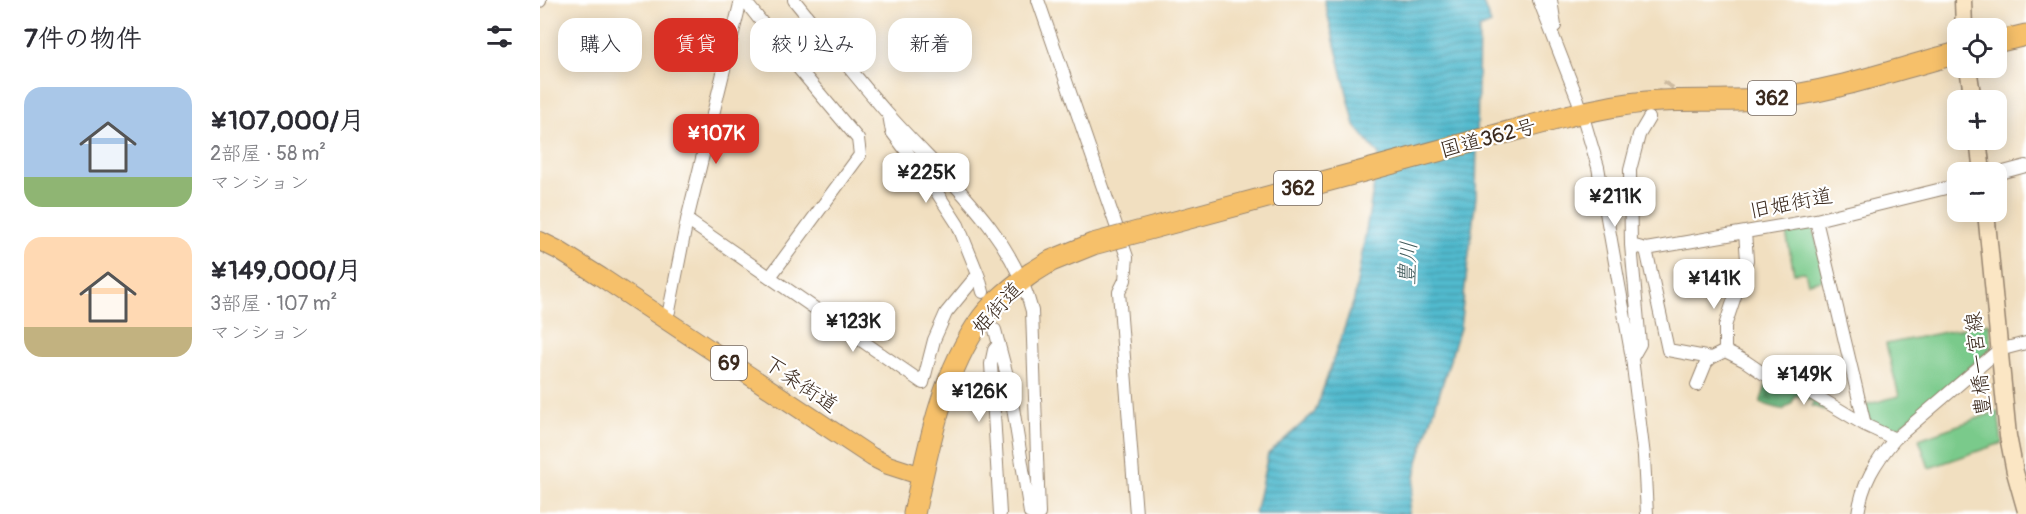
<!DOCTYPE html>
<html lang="ja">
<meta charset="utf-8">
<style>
body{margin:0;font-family:Pangolin,"Klee One",sans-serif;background:#f2f2f3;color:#2b2b33;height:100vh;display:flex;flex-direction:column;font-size:22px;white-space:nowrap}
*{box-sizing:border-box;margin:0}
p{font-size:20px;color:#7c7c81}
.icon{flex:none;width:33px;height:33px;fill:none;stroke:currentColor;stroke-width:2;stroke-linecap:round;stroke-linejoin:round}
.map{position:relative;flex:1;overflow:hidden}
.side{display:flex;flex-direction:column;background:#fff;width:540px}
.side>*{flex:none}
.hud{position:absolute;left:18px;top:18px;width:570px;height:54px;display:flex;gap:12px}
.fabs{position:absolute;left:1407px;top:18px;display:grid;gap:12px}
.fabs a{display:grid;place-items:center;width:60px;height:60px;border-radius:12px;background:#fff;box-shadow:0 3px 15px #0003;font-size:30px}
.price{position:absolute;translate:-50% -51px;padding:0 14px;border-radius:12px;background:#fff;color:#222;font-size:20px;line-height:39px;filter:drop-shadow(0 2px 3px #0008)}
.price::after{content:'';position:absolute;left:50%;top:36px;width:18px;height:14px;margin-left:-9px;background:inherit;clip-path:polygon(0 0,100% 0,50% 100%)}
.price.selected{background:#d93025;color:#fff}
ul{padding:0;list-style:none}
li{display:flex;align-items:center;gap:18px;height:150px;padding:0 24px}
li span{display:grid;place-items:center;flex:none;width:168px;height:120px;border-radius:18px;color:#555}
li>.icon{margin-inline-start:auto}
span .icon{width:72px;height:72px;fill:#fffc;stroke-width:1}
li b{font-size:26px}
h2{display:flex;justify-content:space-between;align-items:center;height:72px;padding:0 24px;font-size:26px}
.chip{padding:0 21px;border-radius:18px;background:#fff;box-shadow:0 3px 15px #0003;font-size:21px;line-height:54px}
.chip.selected{background:#d93025;color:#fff}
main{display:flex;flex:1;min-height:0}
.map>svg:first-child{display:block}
.grass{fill:#7aca8b;stroke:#5a7a54;stroke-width:1.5}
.forest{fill:url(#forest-firs);stroke:#4f6c4a;stroke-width:1.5}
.water{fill:url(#water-rules);stroke:#467276;stroke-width:1.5}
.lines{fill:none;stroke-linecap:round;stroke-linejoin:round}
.street-tunnel{stroke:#cdbba0;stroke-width:12;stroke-dasharray:12 6;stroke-linecap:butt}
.street-casing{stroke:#96846f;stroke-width:14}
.secondary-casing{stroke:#96846f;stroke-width:19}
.primary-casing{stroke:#96846f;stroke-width:20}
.highway-casing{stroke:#96846f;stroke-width:23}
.street{stroke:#fff;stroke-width:12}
.secondary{stroke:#fbe6c4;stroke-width:16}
.primary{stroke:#f6c06b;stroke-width:18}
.highway{stroke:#f6c06b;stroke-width:21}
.highway-bridge-casing{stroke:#96846f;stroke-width:23;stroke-linecap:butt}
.highway-bridge{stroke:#f6c06b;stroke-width:21}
.labels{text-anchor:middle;stroke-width:4.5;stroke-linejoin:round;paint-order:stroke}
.shield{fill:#fff;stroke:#766a62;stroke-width:1.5}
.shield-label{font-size:20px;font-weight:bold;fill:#3b2a1e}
.street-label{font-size:21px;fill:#3b2a1e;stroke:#fff}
.water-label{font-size:22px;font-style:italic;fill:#435c5c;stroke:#fff}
</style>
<main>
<section class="side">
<h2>7件の物件<svg class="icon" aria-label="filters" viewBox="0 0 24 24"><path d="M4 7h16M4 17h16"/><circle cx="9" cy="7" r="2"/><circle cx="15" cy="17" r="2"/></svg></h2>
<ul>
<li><span style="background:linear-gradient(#a9c7e8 75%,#8fb573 0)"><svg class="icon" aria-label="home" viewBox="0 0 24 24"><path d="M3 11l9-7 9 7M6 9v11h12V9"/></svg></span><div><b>¥107,000/月</b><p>2部屋 · 58 m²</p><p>マンション</p></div></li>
<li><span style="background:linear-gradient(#ffd9b3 75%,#c2b280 0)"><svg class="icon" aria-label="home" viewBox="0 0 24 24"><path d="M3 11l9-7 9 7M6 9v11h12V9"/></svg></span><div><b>¥149,000/月</b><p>3部屋 · 107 m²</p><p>マンション</p></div></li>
</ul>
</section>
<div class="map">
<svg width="1486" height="514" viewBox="0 0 1486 514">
<defs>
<pattern id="forest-firs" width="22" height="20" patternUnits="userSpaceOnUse" patternTransform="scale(1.5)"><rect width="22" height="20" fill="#63ae77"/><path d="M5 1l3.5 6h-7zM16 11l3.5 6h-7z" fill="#538e61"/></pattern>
<pattern id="water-rules" width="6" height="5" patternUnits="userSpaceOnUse" patternTransform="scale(1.5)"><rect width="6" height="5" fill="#51bace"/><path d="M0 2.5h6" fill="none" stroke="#4497a7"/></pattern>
</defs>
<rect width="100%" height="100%" fill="#fff"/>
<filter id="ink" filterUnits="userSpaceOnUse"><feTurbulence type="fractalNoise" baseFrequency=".0167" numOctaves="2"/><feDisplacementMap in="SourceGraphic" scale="12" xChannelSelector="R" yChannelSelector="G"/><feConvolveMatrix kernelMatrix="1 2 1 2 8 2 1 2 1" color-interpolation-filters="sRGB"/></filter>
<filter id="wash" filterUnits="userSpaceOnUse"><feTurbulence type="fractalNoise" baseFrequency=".008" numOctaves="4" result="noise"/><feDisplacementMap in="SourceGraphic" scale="24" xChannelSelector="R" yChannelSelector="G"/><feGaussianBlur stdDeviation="1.35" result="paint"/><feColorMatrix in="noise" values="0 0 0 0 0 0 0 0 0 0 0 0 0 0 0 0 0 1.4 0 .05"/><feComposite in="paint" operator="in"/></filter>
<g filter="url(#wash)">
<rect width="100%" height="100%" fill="#f1dfc0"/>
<!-- grass -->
<path class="grass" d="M1273,227L1286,279L1268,283L1265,272L1254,273L1246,232Z
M1449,323L1452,348L1356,430H1350L1329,420L1325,405L1359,396L1346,344Z
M1458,411L1462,443L1389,468L1379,439Z"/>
<!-- forest -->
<path class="forest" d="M1228,379L1263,391L1292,409L1290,412L1272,406L1273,401L1255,395L1252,403L1243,410L1220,403Z"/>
<!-- water -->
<path class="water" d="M784,0H942L951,24L939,29L936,197L920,328L878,462L868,514H715L728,454L775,412L814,300L839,155L815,126Z"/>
</g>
<g filter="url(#ink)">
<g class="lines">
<!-- street-tunnel -->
<path class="street-tunnel" d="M1118,102L1129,83"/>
<!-- street casing -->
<g class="street-casing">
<path id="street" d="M204,0L254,63L318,139L320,155L230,277
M254,0C285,38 315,76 347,113C401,174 471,229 492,311L499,514
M498,0L587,257L585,280L579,292L596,514
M999,0L1038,100L1058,167L1092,358L1104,456L1107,514
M1011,0L1015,26
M0,1V0
M349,115L352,132L394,188L418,225L439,277L443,292
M1456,174L1486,166
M147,220L383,383L394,340L406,313L434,279L439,277
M1276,220L1325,425
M1091,245L1106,249L1276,220L1418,185
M1106,249L1128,350L1171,358
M124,320L129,311L147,220L201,0
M455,330L469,383L490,513L492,514
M459,344L454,350L451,364L460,514
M1185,351L1205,361L1224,374L1263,388L1325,425L1355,439
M1092,358L1100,344L1091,245L1090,170L1099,135L1109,118
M1157,385L1166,363L1171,358L1185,351V326L1207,260L1205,232
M1318,514C1322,484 1335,462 1355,439L1459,350L1486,343"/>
</g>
<!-- secondary casing -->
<g class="secondary-casing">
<path id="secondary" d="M1423,0L1424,28
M1428,68L1433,100
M1438,140L1442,172
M1446,212L1468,436L1475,472L1486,511"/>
</g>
<!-- primary casing -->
<g class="primary-casing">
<path id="primary" d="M0,241L18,250L61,277L332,457L348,465L382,476"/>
</g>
<!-- highway casing -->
<g class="highway-casing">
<path id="highway" d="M1456,42L1486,35
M1031,115C1060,109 1091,102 1121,101C1158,99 1194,102 1231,98C1294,92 1356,69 1418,53
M374,514C388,448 402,373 442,318C455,301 473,287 490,274"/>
</g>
<!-- street -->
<use href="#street" class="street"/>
<!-- secondary -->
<use href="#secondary" class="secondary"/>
<!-- primary -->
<use href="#primary" class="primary"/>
<!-- highway -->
<use href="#highway" class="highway"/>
<!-- highway-bridge casing -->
<g class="highway-bridge-casing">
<path id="highway-bridge" d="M490,274L511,261L553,244L1031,115"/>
</g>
<!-- highway-bridge -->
<use href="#highway-bridge" class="highway-bridge"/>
</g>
</g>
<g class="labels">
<!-- shield labels -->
<g class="shield">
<rect x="1208" y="81" width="48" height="34" rx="4.5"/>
<rect x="734" y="171" width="48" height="34" rx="4.5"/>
<rect x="171" y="346" width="36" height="34" rx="4.5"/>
</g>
<g class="shield-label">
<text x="1232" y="105">362</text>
<text x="758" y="195">362</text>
<text x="189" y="370">69</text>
</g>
<!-- street labels -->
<g class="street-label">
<text transform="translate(948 138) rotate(-15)" y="7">国道362号</text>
<text transform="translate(1251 203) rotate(-11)" y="7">旧姫街道</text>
<text transform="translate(457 308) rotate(-47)" y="7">姫街道</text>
<text transform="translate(1438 364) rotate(-96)" y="7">豊橋一宮線</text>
<text transform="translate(261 384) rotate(34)" y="7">下条街道</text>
</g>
<!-- water labels -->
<g class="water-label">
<text transform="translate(867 263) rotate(-87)" y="8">豊川</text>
</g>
</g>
</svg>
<div class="fabs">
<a><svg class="icon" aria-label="locate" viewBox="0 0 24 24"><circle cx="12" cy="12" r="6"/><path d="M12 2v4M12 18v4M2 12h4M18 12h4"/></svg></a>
<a>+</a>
<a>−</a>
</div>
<b class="price selected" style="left:176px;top:165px">¥107K</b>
<b class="price" style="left:386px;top:204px">¥225K</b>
<b class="price" style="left:1075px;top:228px">¥211K</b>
<b class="price" style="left:1174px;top:310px">¥141K</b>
<b class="price" style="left:313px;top:353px">¥123K</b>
<b class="price" style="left:1264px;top:406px">¥149K</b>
<b class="price" style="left:439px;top:423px">¥126K</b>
<div class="hud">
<a class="chip">購入</a>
<a class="chip selected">賃貸</a>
<a class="chip">絞り込み</a>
<a class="chip">新着</a>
</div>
</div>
</main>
